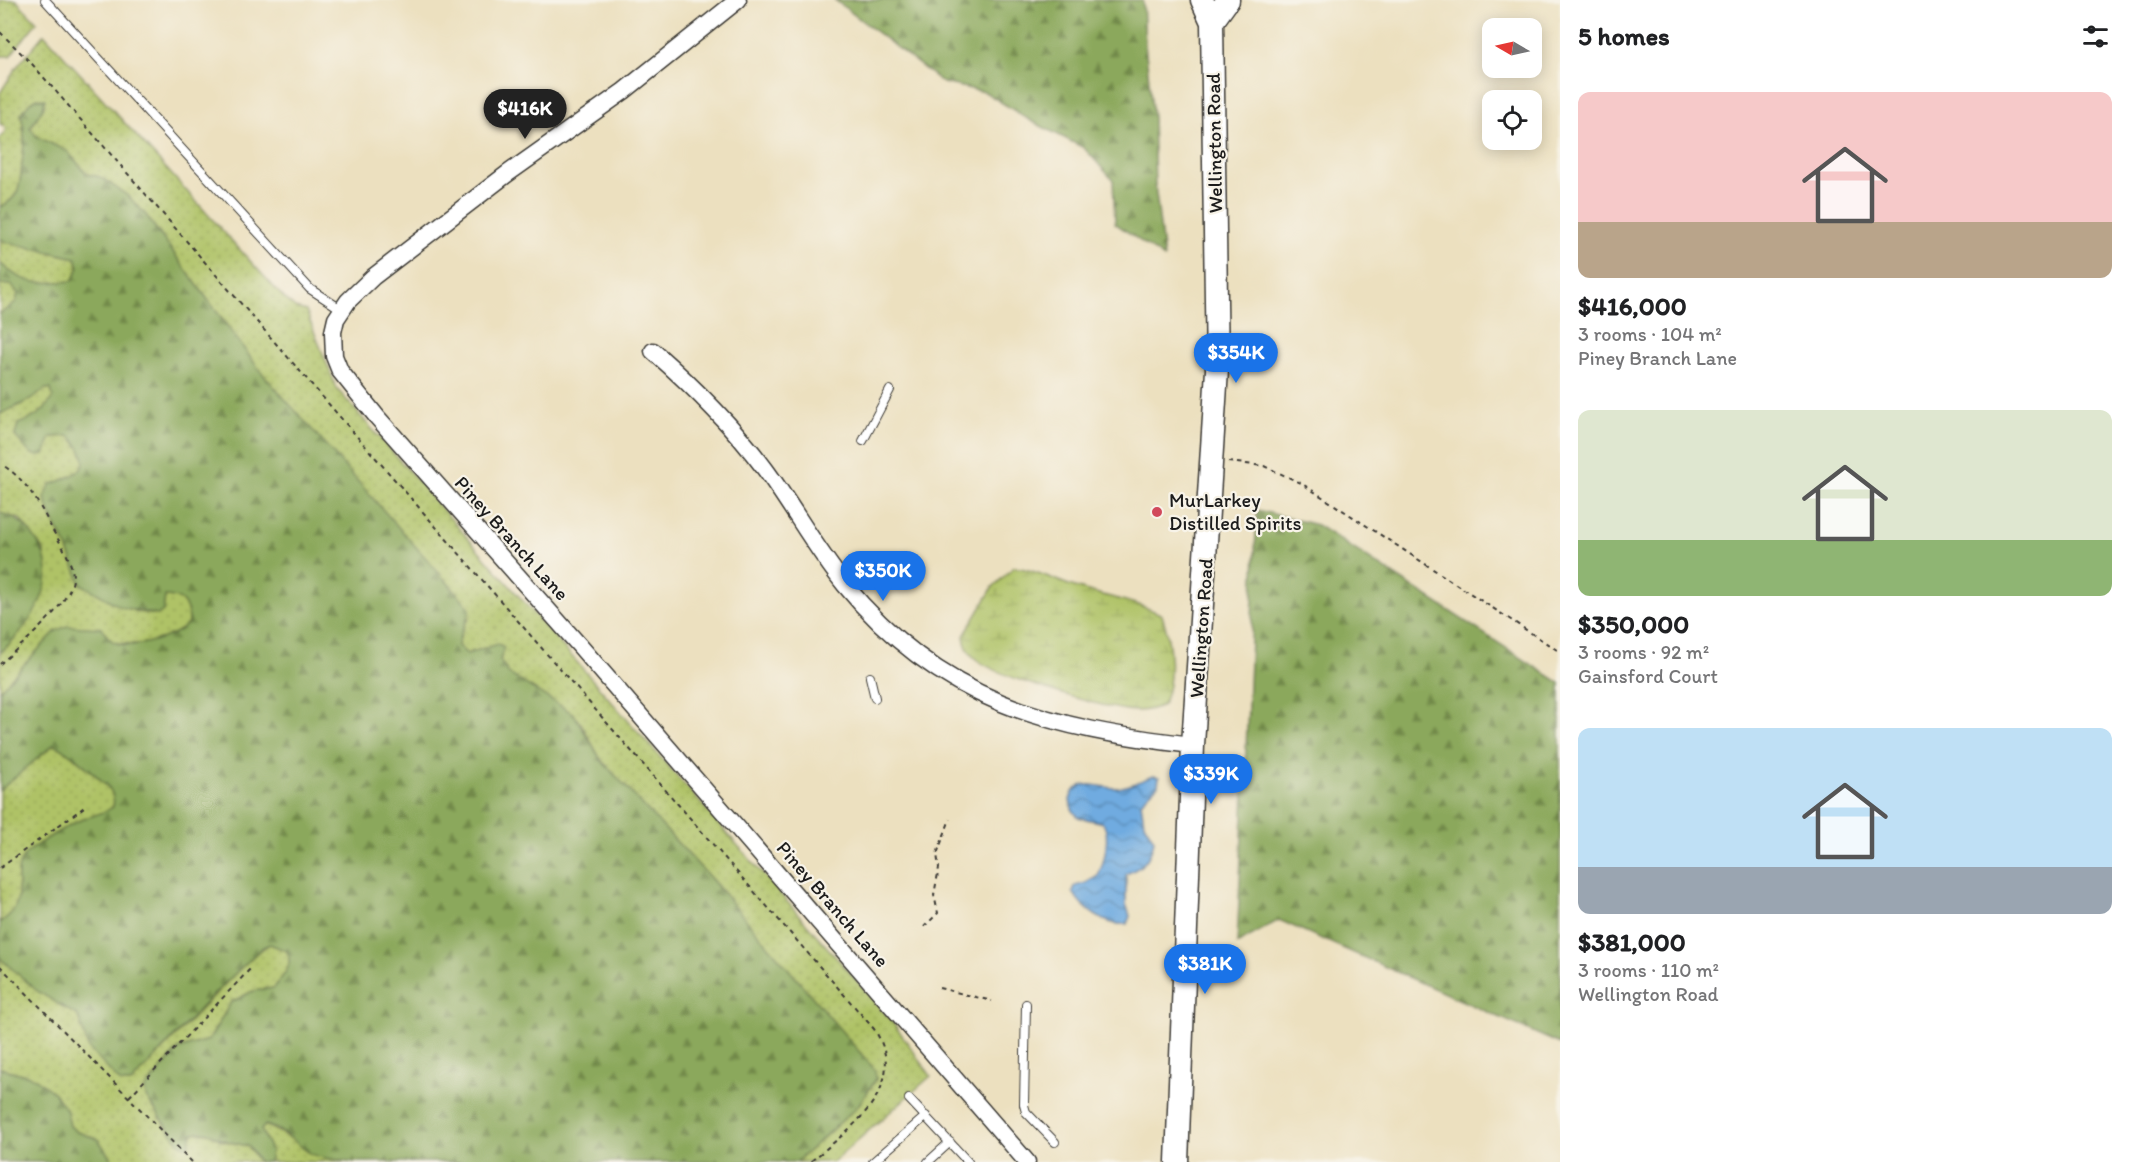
<!DOCTYPE html>
<meta charset="utf-8">
<style>
body{margin:0;font-family:Itim,sans-serif;background:#f2f2f2;color:#202124;height:100vh;display:flex;flex-direction:column;font-size:22px;white-space:nowrap}
*{box-sizing:border-box;margin:0}
p{font-size:20px;color:#757577}
.icon{flex:none;width:33px;height:33px;fill:none;stroke:currentColor;stroke-width:2;stroke-linecap:round;stroke-linejoin:round}
.map{position:relative;flex:1;overflow:hidden}
.sheet{display:flex;flex-direction:column;background:#fff;width:570px}
.sheet>*{flex:none}
.needle{width:39px;rotate:279deg}
.tools{position:absolute;left:1482px;top:18px;display:grid;gap:12px}
.tools a{display:grid;place-items:center;width:60px;height:60px;border-radius:12px;background:#fff;box-shadow:0 3px 15px #0003;font-size:30px}
.price{position:absolute;translate:-50% -51px;padding:0 14px;border-radius:21px;background:#1a73e8;color:#fff;font-size:20px;line-height:39px;filter:drop-shadow(0 2px 3px #0008)}
.price::after{content:'';position:absolute;left:50%;top:36px;width:18px;height:14px;margin-left:-9px;background:inherit;clip-path:polygon(0 0,100% 0,50% 100%)}
.price.on{background:#222;color:#fff}
ul{padding:0;list-style:none}
li{display:grid;align-content:center;gap:12px;height:318px;padding:0 18px}
li span{display:grid;place-items:center;height:186px;border-radius:12px;color:#555}
li>.icon{margin-inline-start:auto}
span .icon{width:108px;height:108px;fill:#fffc;stroke-width:1}
li b{font-size:26px}
h2{display:flex;justify-content:space-between;align-items:center;height:72px;padding:0 18px;font-size:26px}
main{display:flex;flex:1;min-height:0}
.map>svg:first-child{display:block}
.grass{fill:url(#grass-dots);stroke:#666f41;stroke-width:1.5}
.forest{fill:url(#forest-firs);stroke:#54623c;stroke-width:1.5}
.wetland{fill:url(#wetland-marsh);stroke:#666f41;stroke-width:1.5}
.water{fill:url(#water-waves);stroke:#46647e;stroke-width:1.5}
.lines{fill:none;stroke-linecap:round;stroke-linejoin:round}
.lane-casing{stroke:#3b3934;stroke-width:10}
.street-casing{stroke:#3b3934;stroke-width:19}
.secondary-casing{stroke:#3b3934;stroke-width:25}
.path{stroke:#3b3934;stroke-width:2;stroke-dasharray:4.5 4.5;stroke-linecap:butt}
.lane{stroke:#fff;stroke-width:8}
.street{stroke:#fff;stroke-width:16}
.secondary{stroke:#fff;stroke-width:22}
.poi-dot{fill:#d1495b;stroke:#f7f3e8;stroke-width:2}
.labels{text-anchor:middle;stroke-width:4.5;stroke-linejoin:round;paint-order:stroke}
.street-label{font-size:20px;fill:#1c1c1c;stroke:#f7f3e8}
.poi-label{font-size:20px;fill:#1c1c1c;stroke:#f7f3e8;text-anchor:start}
</style>
<main>
<div class="map">
<svg width="1560" height="1162" viewBox="0 0 1560 1162">
<defs>
<pattern id="grass-dots" width="8" height="8" patternUnits="userSpaceOnUse" patternTransform="scale(1.5)"><rect width="8" height="8" fill="#afc266"/><path d="M2 2h.1M6 6h.1" fill="none" stroke="#96a658" stroke-width="1.8" stroke-linecap="round"/></pattern>
<pattern id="forest-firs" width="22" height="20" patternUnits="userSpaceOnUse" patternTransform="scale(1.5)"><rect width="22" height="20" fill="#8ba85b"/><path d="M5 1l3.5 6h-7zM16 11l3.5 6h-7z" fill="#71884a"/></pattern>
<pattern id="wetland-marsh" width="20" height="14" patternUnits="userSpaceOnUse" patternTransform="scale(1.5)"><rect width="20" height="14" fill="#afc266"/><path d="M1 5h8M5 5V1M11 12h8M15 12V8" fill="none" stroke="#96a658"/></pattern>
<pattern id="water-waves" width="16" height="10" patternUnits="userSpaceOnUse" patternTransform="scale(1.5)"><rect width="16" height="10" fill="#6fabe0"/><path d="M0 5q4-4 8 0t8 0" fill="none" stroke="#5a8ab5"/></pattern>
</defs>
<rect width="100%" height="100%" fill="#f7f3e8"/>
<filter id="ink" filterUnits="userSpaceOnUse"><feTurbulence type="fractalNoise" baseFrequency=".0167" numOctaves="2"/><feDisplacementMap in="SourceGraphic" scale="12" xChannelSelector="R" yChannelSelector="G"/><feConvolveMatrix kernelMatrix="1 2 1 2 8 2 1 2 1" color-interpolation-filters="sRGB"/></filter>
<filter id="wash" filterUnits="userSpaceOnUse"><feTurbulence type="fractalNoise" baseFrequency=".008" numOctaves="4" result="noise"/><feDisplacementMap in="SourceGraphic" scale="24" xChannelSelector="R" yChannelSelector="G"/><feGaussianBlur stdDeviation="1.35" result="paint"/><feColorMatrix in="noise" values="0 0 0 0 0 0 0 0 0 0 0 0 0 0 0 0 0 1.4 0 .05"/><feComposite in="paint" operator="in"/></filter>
<g filter="url(#wash)">
<rect width="100%" height="100%" fill="#ece0bf"/>
<!-- grass -->
<path class="grass" d="M0,0H16L37,22L10,56H0Z
M44,34L282,296L295,308L306,311L337,389L892,1021L931,1076L833,1162H796L857,1107L876,1080L874,1070L713,881L601,760L581,723L509,674L500,660L503,653L483,648L467,654L458,646L463,625L469,619L261,372L145,214L128,196L100,177L87,174L67,151L37,137L30,129L43,108L21,114C26,133 24,146 22,165C20,185 20,198 0,207V137L5,133V127L0,124V93L15,69Z
M0,238L6,242L76,258C79,268 79,273 72,281C39,284 24,286 0,263Z
M0,284L11,285L18,293L16,302L0,314Z
M45,389H51L53,397C45,412 33,419 18,424L15,436L23,444L44,454L50,437L71,436L80,447L86,460L83,469L72,477L51,516L68,549L81,584L137,612L156,615L163,610L165,596C183,596 189,606 189,623C158,659 95,639 56,631L0,690V653L11,643L44,558V551L20,519L0,513V414L34,398Z
M53,745C65,747 106,782 112,793C114,798 114,803 113,807C103,814 93,815 83,819C68,825 39,843 27,853C5,873 35,902 0,922V790Z
M270,944L287,951C294,967 283,975 274,988L253,991L231,1002L209,1040L178,1049L145,1089L146,1097L171,1132L212,1133L220,1140L248,1146L259,1162H113L98,1139L77,1132L70,1126L66,1109L54,1093L33,1077L0,1068V958C19,973 33,990 55,1001C63,1005 74,1009 79,1016C89,1031 110,1088 131,1083L251,957Z
M265,1125L298,1142L308,1152L349,1162H269L271,1150L261,1130Z"/>
<!-- forest -->
<path class="forest" d="M835,0H1143L1145,44L1153,117L1155,185L1164,258L1115,223L1113,180L1084,148L1031,121L985,92L943,83Z
M37,98L45,99L43,108L30,128L37,137L67,151L87,174L100,177L128,196L145,214L261,372L470,608C468,622 459,631 458,646L467,654L498,644L504,647L500,660L509,674L574,714L601,760L713,881L875,1070L876,1079L857,1107L796,1162H349C336,1159 318,1159 307,1151C294,1142 281,1128 265,1125L261,1130L271,1150L269,1162H259L248,1146C240,1144 231,1143 224,1140C211,1136 207,1128 192,1134L189,1145L185,1146L179,1143L146,1097L145,1089L178,1049L209,1040L231,1002L253,991L274,988C283,975 294,967 287,951L270,944L263,947L214,994L131,1083H121L88,1048L78,1016L37,991L0,958V922C35,902 5,873 27,853C38,843 68,825 83,819C93,815 103,814 113,807C114,803 114,798 112,793C106,782 65,747 53,745L0,790V690L56,631L67,626L102,628C105,633 109,640 114,642C132,651 177,637 189,622C189,606 183,596 165,596L163,611L157,615L121,607L81,584L68,549L51,516L45,498L50,485C80,473 98,467 70,436L51,437L44,454L38,456L30,453L15,436L18,424C33,419 45,412 53,397L51,389H45L34,398L0,414V314L16,302L18,293L11,285L0,284V263C24,286 40,284 72,281L79,267L76,258L6,242L0,238V207C20,198 20,185 22,165C24,146 26,133 21,114L29,103Z
M1257,510L1317,525L1560,683V1044L1279,920L1237,944Z
M0,513C18,518 25,524 36,540C65,580 30,625 0,653Z
M0,1068L33,1077L54,1093L66,1109L70,1126L77,1132L98,1139L113,1162H0Z"/>
<!-- wetland -->
<path class="wetland" d="M1014,567C1035,569 1053,580 1072,586C1103,597 1134,600 1162,615C1171,642 1175,679 1163,705C1154,709 1147,711 1136,711C1105,709 1001,678 977,660C968,653 965,646 964,636L993,587Z"/>
<!-- water -->
<path class="water" d="M1153,776L1159,777L1158,785L1141,802L1144,823L1154,840C1151,859 1143,867 1126,874V904L1130,916L1127,924C1107,927 1082,909 1073,892L1075,886L1086,883L1098,876C1104,863 1111,835 1103,823L1078,817L1072,809L1070,800C1076,775 1098,788 1115,788C1127,788 1142,780 1153,776Z"/>
</g>
<g filter="url(#ink)">
<g class="lines">
<!-- lane casing -->
<g class="lane-casing">
<path id="lane" d="M45,0L310,289L341,309
M863,441L890,390
M870,677L875,698
M1026,1004L1024,1105L1026,1112L1055,1142
M909,1099L968,1162
M873,1162L926,1116
M928,1162L950,1142"/>
</g>
<!-- street casing -->
<g class="street-casing">
<path id="street" d="M738,0L624,91L507,174L373,277L348,301L336,319L333,332L334,356L340,371L377,417L579,645L1027,1162
M653,351C694,387 732,425 765,469C793,507 815,548 845,585C941,702 1050,729 1193,745"/>
</g>
<!-- secondary casing -->
<g class="secondary-casing">
<path id="secondary" d="M1212,22L1228,0
M1177,1162L1193,745L1217,370L1212,22L1202,0"/>
</g>
<!-- path -->
<path class="path" d="M0,32L32,64L874,1029C912,1086 850,1129 810,1162
M1228,462L1264,466L1301,483L1560,652
M0,664C19,647 73,602 73,578C73,560 59,542 51,527C39,503 27,481 4,466
M0,868L87,805
M924,927L938,913L934,895L939,868L937,854L950,819
M0,966L192,1162
M939,988L992,1001
M129,1097L252,967"/>
<!-- lane -->
<use href="#lane" class="lane"/>
<!-- street -->
<use href="#street" class="street"/>
<!-- secondary -->
<use href="#secondary" class="secondary"/>
</g>
</g>
<!-- markers -->
<circle class="poi-dot" cx="1157" cy="512" r="6"/>
<g class="labels">
<!-- street labels -->
<g class="street-label">
<text transform="translate(1214 143) rotate(-91)" y="7">Wellington Road</text>
<text transform="translate(512 538) rotate(48)" y="7">Piney Branch Lane</text>
<text transform="translate(1201 628) rotate(-86)" y="7">Wellington Road</text>
<text transform="translate(833 904) rotate(49)" y="7">Piney Branch Lane</text>
</g>
<!-- poi labels -->
<g class="poi-label">
<text x="1169" y="507">MurLarkey<tspan x="1169" dy="23">Distilled Spirits</tspan></text>
</g>
</g>
</svg>
<div class="tools">
<a><svg class="needle" viewBox="-14 -14 28 28"><path d="M0-13l5 13h-10z" fill="#e53935"/><path d="M0 13l5-13h-10z" fill="#757577"/></svg></a>
<a><svg class="icon" aria-label="locate" viewBox="0 0 24 24"><circle cx="12" cy="12" r="6"/><path d="M12 2v4M12 18v4M2 12h4M18 12h4"/></svg></a>
</div>
<b class="price on" style="left:525px;top:140px">$416K</b>
<b class="price" style="left:1236px;top:384px">$354K</b>
<b class="price" style="left:883px;top:602px">$350K</b>
<b class="price" style="left:1211px;top:805px">$339K</b>
<b class="price" style="left:1205px;top:995px">$381K</b>
</div>
<section class="sheet">
<h2>5 homes<svg class="icon" aria-label="filters" viewBox="0 0 24 24"><path d="M4 7h16M4 17h16"/><circle cx="9" cy="7" r="2"/><circle cx="15" cy="17" r="2"/></svg></h2>
<ul>
<li><span style="background:linear-gradient(#f6c9c9 70%,#b9a48a 0)"><svg class="icon" aria-label="home" viewBox="0 0 24 24"><path d="M3 11l9-7 9 7M6 9v11h12V9"/></svg></span><div><b>$416,000</b><p>3 rooms · 104 m²</p><p>Piney Branch Lane</p></div></li>
<li><span style="background:linear-gradient(#dfe7d0 70%,#8fb573 0)"><svg class="icon" aria-label="home" viewBox="0 0 24 24"><path d="M3 11l9-7 9 7M6 9v11h12V9"/></svg></span><div><b>$350,000</b><p>3 rooms · 92 m²</p><p>Gainsford Court</p></div></li>
<li><span style="background:linear-gradient(#bfe0f5 75%,#9aa5b1 0)"><svg class="icon" aria-label="home" viewBox="0 0 24 24"><path d="M3 11l9-7 9 7M6 9v11h12V9"/></svg></span><div><b>$381,000</b><p>3 rooms · 110 m²</p><p>Wellington Road</p></div></li>
</ul>
</section>
</main>
